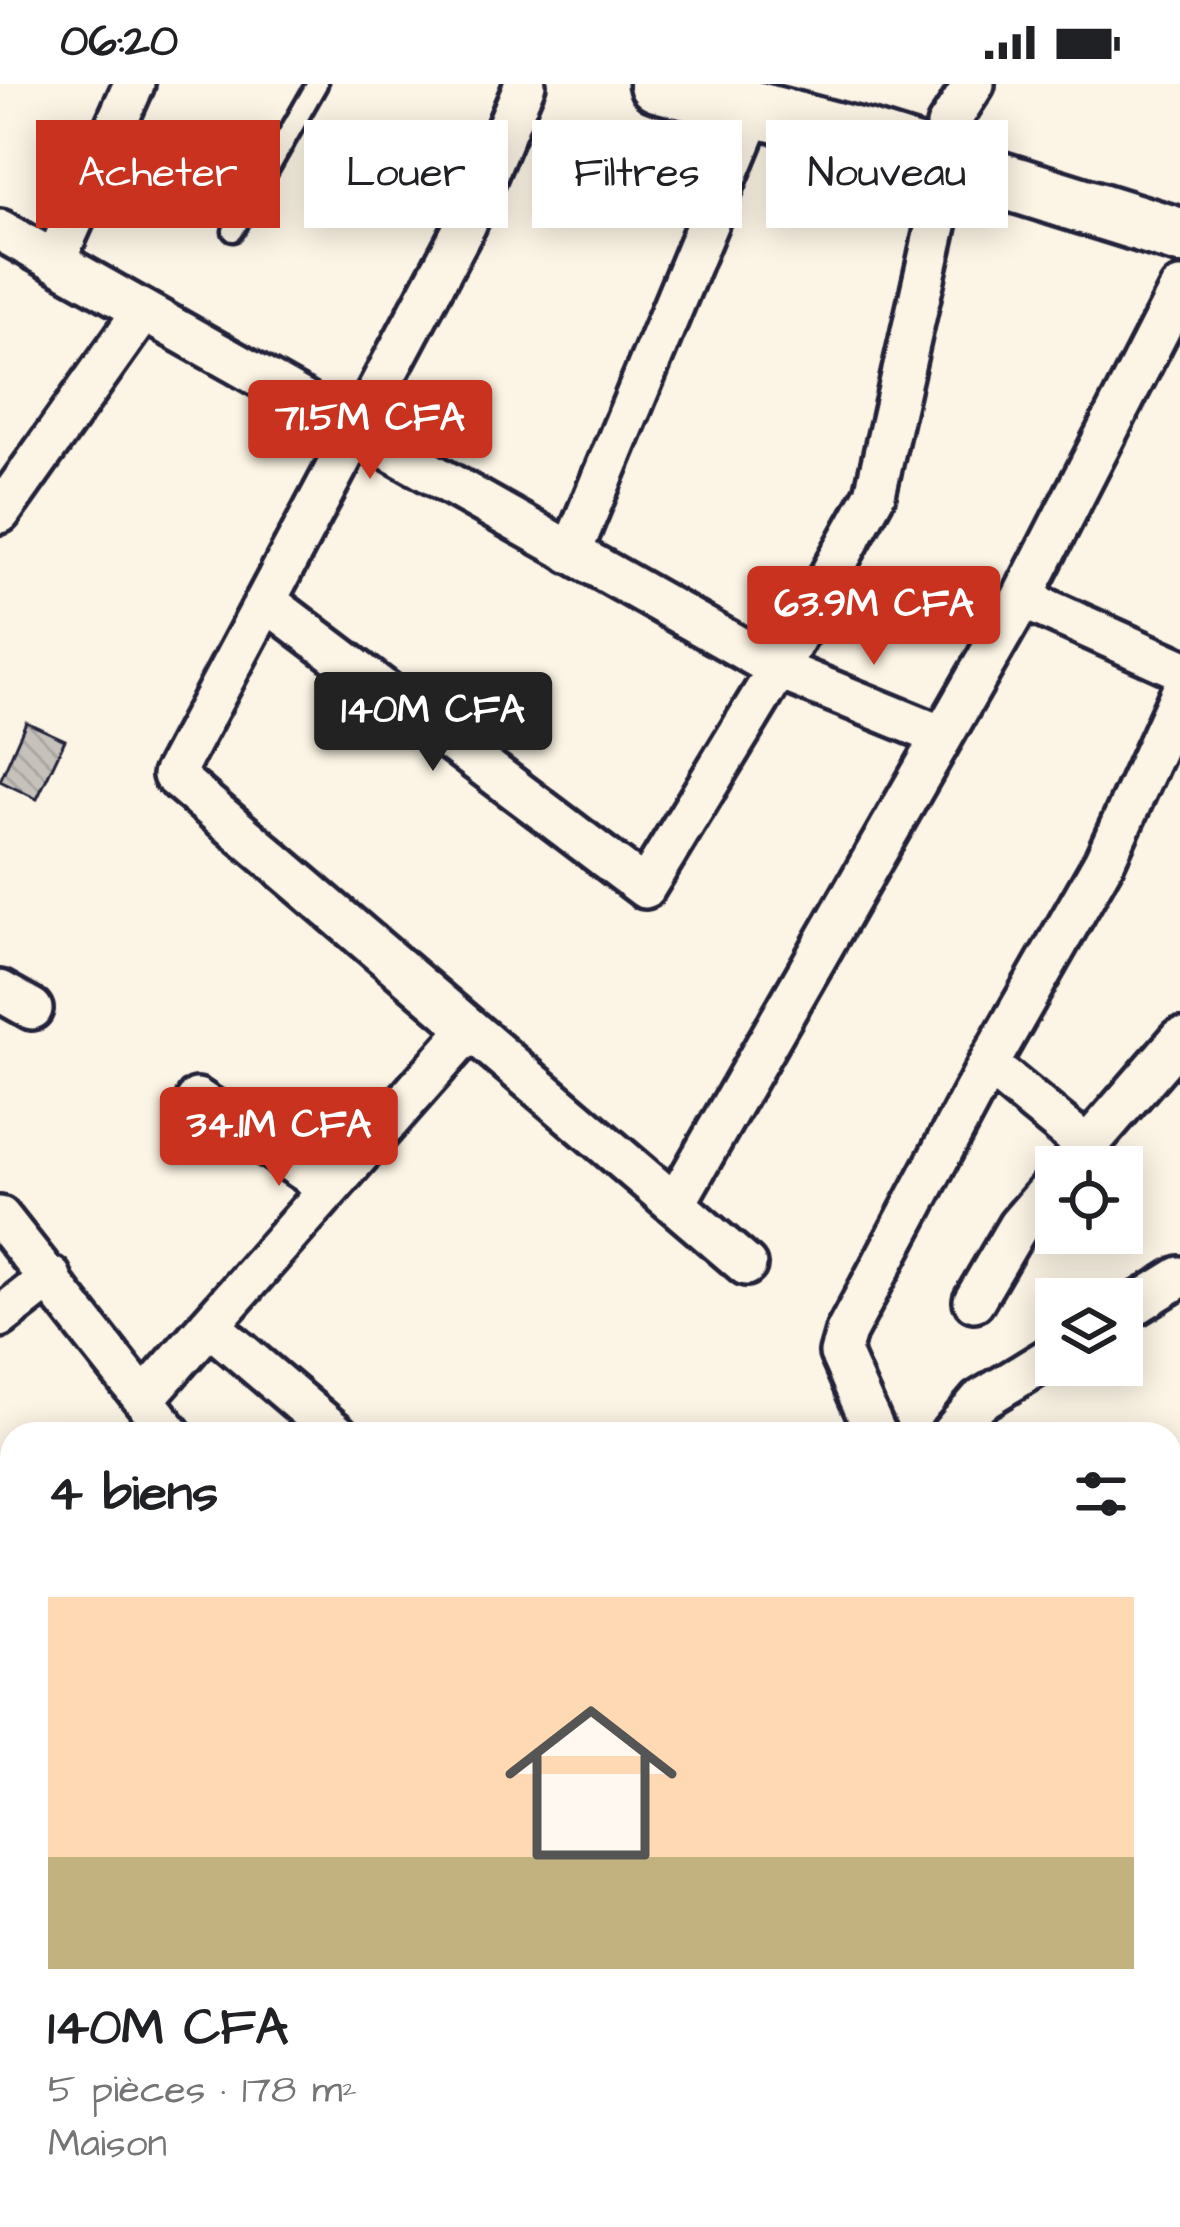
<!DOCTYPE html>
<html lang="fr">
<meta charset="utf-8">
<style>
body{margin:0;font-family:"Architects Daughter",sans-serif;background:#f6f6f6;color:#202124;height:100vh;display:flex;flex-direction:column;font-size:45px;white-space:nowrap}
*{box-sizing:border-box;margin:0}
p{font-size:39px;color:#757577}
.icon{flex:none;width:66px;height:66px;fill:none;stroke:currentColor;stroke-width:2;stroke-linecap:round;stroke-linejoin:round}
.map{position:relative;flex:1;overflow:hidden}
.details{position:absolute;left:0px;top:1338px;width:1182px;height:807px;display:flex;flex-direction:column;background:#fff;border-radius:36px 36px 0 0;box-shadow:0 6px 30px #0003}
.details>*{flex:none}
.top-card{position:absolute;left:36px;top:36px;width:1110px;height:108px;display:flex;gap:24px}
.tools{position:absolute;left:1035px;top:1062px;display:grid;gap:24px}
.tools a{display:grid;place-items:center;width:108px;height:108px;border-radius:0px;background:#fff;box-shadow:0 6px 30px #0003;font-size:60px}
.price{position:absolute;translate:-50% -102px;padding:0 27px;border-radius:12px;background:#c8321e;color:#fff;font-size:39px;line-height:78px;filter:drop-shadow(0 3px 6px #0008)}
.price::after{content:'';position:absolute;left:50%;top:72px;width:36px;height:27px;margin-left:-18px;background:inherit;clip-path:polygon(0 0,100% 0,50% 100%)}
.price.current{background:#222;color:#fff}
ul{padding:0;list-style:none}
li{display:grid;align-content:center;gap:24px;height:636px;padding:0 48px}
li span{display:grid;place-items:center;height:372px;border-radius:0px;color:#555}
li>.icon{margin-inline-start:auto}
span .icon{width:216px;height:216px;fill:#fffc;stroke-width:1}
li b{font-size:51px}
h2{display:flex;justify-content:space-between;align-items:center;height:144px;padding:0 48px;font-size:51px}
.chip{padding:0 42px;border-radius:0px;background:#fff;box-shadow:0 6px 30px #0003;font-size:42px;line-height:108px}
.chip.current{background:#c8321e;color:#fff}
.status{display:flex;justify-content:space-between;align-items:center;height:84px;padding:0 60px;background:#fff;direction:ltr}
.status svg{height:33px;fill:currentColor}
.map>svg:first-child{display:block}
.building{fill:url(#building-back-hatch);stroke:#22223b;stroke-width:3}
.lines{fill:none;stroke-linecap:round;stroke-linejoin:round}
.service-casing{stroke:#22223b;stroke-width:27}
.minor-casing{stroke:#22223b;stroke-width:48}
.secondary-casing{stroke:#22223b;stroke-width:63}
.service{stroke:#fcf5e5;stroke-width:18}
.minor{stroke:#fcf5e5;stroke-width:39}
.secondary{stroke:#fcf5e5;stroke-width:54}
</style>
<div class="status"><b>06:20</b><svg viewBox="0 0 49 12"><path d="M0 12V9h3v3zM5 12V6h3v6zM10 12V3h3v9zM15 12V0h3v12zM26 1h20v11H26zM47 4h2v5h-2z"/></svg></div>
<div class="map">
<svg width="1180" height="2143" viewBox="0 0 1180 2143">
<defs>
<pattern id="building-back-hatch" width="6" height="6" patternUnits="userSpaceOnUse" patternTransform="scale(3)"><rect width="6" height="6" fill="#c6c1bb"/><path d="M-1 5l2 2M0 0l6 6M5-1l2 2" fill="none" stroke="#aaa6a2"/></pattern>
</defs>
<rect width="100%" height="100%" fill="#fcf5e5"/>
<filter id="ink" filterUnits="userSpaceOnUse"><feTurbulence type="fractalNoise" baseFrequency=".00833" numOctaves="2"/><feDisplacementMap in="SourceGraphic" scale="24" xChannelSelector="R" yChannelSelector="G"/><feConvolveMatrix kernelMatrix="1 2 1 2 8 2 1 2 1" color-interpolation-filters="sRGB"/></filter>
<g filter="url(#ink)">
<!-- building -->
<path class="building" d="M26,638L65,656L37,715L0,697Z"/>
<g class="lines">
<!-- service casing -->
<g class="service-casing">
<path id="service" d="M233,147L317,0"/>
</g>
<!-- minor casing -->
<g class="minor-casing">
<path id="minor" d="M525,0L466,140L173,691L746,1181
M947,42L974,0
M0,146L778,585L942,652
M55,177L134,0
M0,429L143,227
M571,469L754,27
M1022,514L1180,585
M266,517L645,804L778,585L875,410L950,80
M0,907L32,925
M988,981L1087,1062
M197,1015L330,1104
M1069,1083L1180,955
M675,1120L1022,514L1180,205
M0,1133L171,1350
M974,1217L1018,1142L1056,1098
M1122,1229L1180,1193
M0,1233L51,1193
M209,1241L337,1350
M144,1315L470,945
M876,1350L840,1269L846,1248L988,981L1104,778L1180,611
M951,1350L979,1317L1056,1270
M1170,1562L1180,1567
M0,1733L12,1740
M1170,1982L1180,1990
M0,2059L12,2034
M1170,2091L1180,2069
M315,2133L333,2143
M490,2143L496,2133
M1145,2143L1150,2133"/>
</g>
<!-- secondary casing -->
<g class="secondary-casing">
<path id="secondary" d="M657,0L869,55L1180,152"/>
</g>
<!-- service -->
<use href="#service" class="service"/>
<!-- minor -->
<use href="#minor" class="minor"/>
<!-- secondary -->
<use href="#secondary" class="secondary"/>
</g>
</g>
</svg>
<div class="tools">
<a><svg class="icon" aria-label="locate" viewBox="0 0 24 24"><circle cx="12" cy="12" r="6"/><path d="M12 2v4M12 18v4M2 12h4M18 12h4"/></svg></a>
<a><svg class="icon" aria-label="layers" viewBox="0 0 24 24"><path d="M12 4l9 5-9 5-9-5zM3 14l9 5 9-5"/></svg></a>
</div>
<b class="price" style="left:370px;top:398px">71.5M CFA</b>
<b class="price" style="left:874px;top:584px">63.9M CFA</b>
<b class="price current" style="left:433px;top:690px">140M CFA</b>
<b class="price" style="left:279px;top:1105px">34.1M CFA</b>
<div class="top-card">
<a class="chip current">Acheter</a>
<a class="chip">Louer</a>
<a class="chip">Filtres</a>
<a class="chip">Nouveau</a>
</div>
<section class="details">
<h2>4 biens<svg class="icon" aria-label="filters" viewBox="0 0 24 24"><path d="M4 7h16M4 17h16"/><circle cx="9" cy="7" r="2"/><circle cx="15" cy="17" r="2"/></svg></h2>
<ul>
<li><span style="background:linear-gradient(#ffd9b3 70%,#c2b280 0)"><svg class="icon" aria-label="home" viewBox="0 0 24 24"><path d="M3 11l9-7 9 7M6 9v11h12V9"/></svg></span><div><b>140M CFA</b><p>5 pièces · 178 m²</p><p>Maison</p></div></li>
</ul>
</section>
</div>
